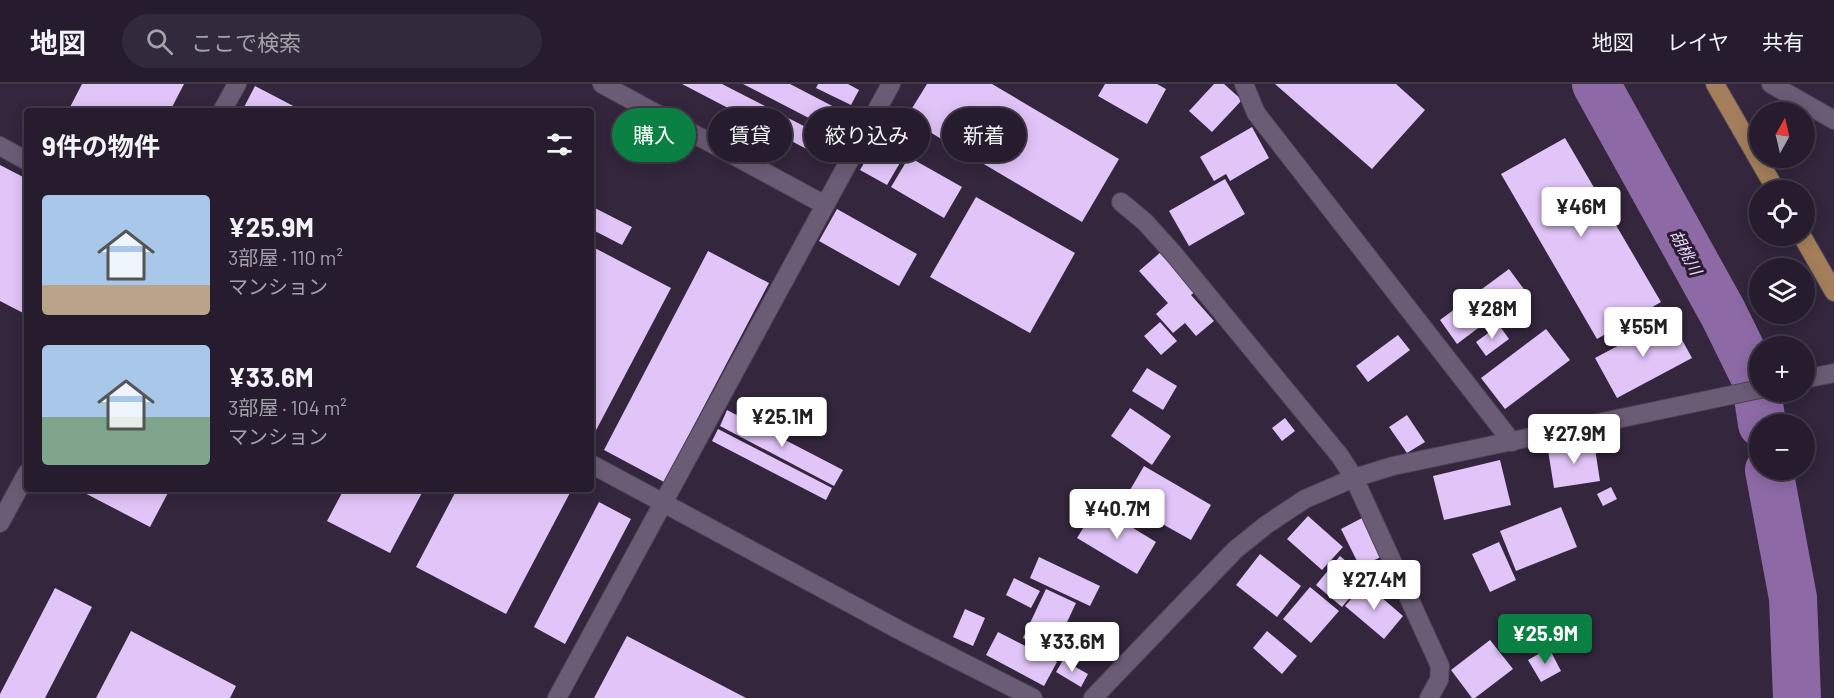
<!DOCTYPE html>
<html lang="ja">
<meta charset="utf-8">
<style>
body{margin:0;font-family:Barlow,"Noto Sans JP",sans-serif;background:#32293a;color:#f1f3f6;height:100vh;display:flex;flex-direction:column;font-size:22px;white-space:nowrap}
*{box-sizing:border-box;margin:0}
p{font-size:20px;color:#a4a1aa}
.icon{flex:none;width:33px;height:33px;fill:none;stroke:currentColor;stroke-width:2;stroke-linecap:round;stroke-linejoin:round}
.map{position:relative;flex:1;overflow:hidden}
.details{position:absolute;left:24px;top:24px;width:570px;height:384px;display:flex;flex-direction:column;background:#261c2e;border-radius:6px;box-shadow:0 3px 15px #0003,0 0 0 2px #423a4a}
.details>*{flex:none}
.top-card{position:absolute;left:612px;top:24px;width:570px;height:54px;display:flex;gap:12px}
.needle{width:39px;rotate:8deg}
.buttons{position:absolute;left:1749px;top:18px;display:grid;gap:12px}
.buttons a{display:grid;place-items:center;width:66px;height:66px;border-radius:50%;background:#261c2e;box-shadow:0 3px 15px #0003,0 0 0 2px #423a4a;font-size:30px}
.price{position:absolute;translate:-50% -51px;padding:0 14px;border-radius:6px;background:#fff;color:#222;font-size:20px;line-height:39px;filter:drop-shadow(0 2px 3px #0008)}
.price::after{content:'';position:absolute;left:50%;top:36px;width:18px;height:14px;margin-left:-9px;background:inherit;clip-path:polygon(0 0,100% 0,50% 100%)}
.price.current{background:#0b8043;color:#fff}
ul{padding:0;list-style:none}
li{display:flex;align-items:center;gap:18px;height:150px;padding:0 18px}
li span{display:grid;place-items:center;flex:none;width:168px;height:120px;border-radius:6px;color:#555}
li>.icon{margin-inline-start:auto}
span .icon{width:72px;height:72px;fill:#fffc;stroke-width:1}
li b{font-size:26px}
h2{display:flex;justify-content:space-between;align-items:center;height:72px;padding:0 18px;font-size:26px}
.pill{padding:0 21px;border-radius:27px;background:#261c2e;box-shadow:0 3px 15px #0003,0 0 0 2px #423a4a;font-size:21px;line-height:54px}
.pill.current{background:#0b8043;color:#fff}
header{display:flex;align-items:center;gap:36px;box-sizing:border-box;height:84px;padding:0 30px;background:#261c2e;border-bottom:2px solid #423a4a}
header strong{font-size:28px}
nav{display:flex;gap:33px;margin-inline-start:auto;font-size:21px}
.search{width:420px;height:54px;background:#32293a;display:flex;align-items:center;gap:15px;box-sizing:border-box;padding:0 21px;border-radius:33px;color:#a4a1aa;font-size:22px}
.map>svg:first-child{display:block}
.lines{fill:none;stroke-linecap:round;stroke-linejoin:round}
.river{stroke:#8d6aa6;stroke-width:48}
.building{fill:#e1c4f8}
.minor-casing{stroke:#4e4356;stroke-width:20}
.major-casing{stroke:#4e4356;stroke-width:20}
.minor{stroke:#6a5c75;stroke-width:18}
.major{stroke:#a47e5a;stroke-width:18}
.labels{text-anchor:middle;stroke-width:6;stroke-linejoin:round;paint-order:stroke}
.water-label{font-size:16px;font-style:italic;fill:#ebd8fa;stroke:#291c32}
</style>
<header>
<strong>地図</strong>
<div class="search"><svg class="icon" aria-label="search" viewBox="0 0 24 24"><circle cx="10" cy="10" r="6"/><path d="M15 15l6 6"/></svg>ここで検索</div>
<nav><a>地図</a><a>レイヤ</a><a>共有</a></nav>
</header>
<div class="map">
<svg width="1834" height="614" viewBox="0 0 1834 614">
<rect width="100%" height="100%" fill="#33263d"/>
<g class="lines">
<!-- river -->
<path class="river" d="M1596,0L1723,229L1755,294L1762,340
M1769,386L1793,514L1797,614"/>
</g>
<!-- building -->
<path class="building" d="M82,0H184L170,27H68Z
M682,0H722L831,56L822,73Z
M743,0H790L840,26L830,45Z
M818,0H848L859,6L851,21L816,4Z
M927,0H992L1119,75L1082,138L906,34Z
M1105,0H1157L1166,5L1147,40L1098,12Z
M1214,0H1224L1242,16L1212,48L1189,27Z
M1275,0H1396L1425,26L1372,85Z
M255,2L303,27H242Z
M1252,43L1269,74L1230,97L1226,90L1214,97L1200,73Z
M881,50L908,65L887,101L860,86Z
M1565,54L1661,218L1597,255L1501,90Z
M909,73L962,103L944,134L891,103Z
M0,81L27,95V231L0,217Z
M1225,95L1245,130L1189,162L1169,127Z
M976,113L1075,169L1030,249L930,193Z
M591,122L632,143L622,161L591,145Z
M837,125L917,170L899,202L819,157Z
M591,162L671,204L593,352L591,351Z
M708,167L769,199L664,398L604,366Z
M1162,167L1197,206L1191,211L1214,237L1196,252L1185,239L1173,249L1156,230L1168,219L1139,187Z
M1509,185L1526,208L1457,260L1440,236Z
M1670,234L1692,274L1617,314L1595,274Z
M1160,238L1177,257L1161,271L1144,252Z
M1499,241L1509,255L1486,272L1476,258Z
M1546,245L1570,276L1505,325L1481,294Z
M1398,251L1410,266L1368,298L1356,282Z
M1147,284L1177,302L1163,326L1132,307Z
M1130,324L1171,352L1152,381L1111,352Z
M727,326L843,386L834,402L720,342Z
M1407,331L1425,358L1407,369L1389,343Z
M1285,334L1295,347L1282,357L1272,344Z
M718,345L832,404L826,416L712,357Z
M1594,358L1600,397L1554,404L1548,366Z
M1500,376L1511,421L1444,436L1433,392Z
M1144,382L1211,421L1191,456L1123,418Z
M1611,403L1617,415L1603,422L1597,410Z
M77,405H170L150,443Z
M344,405H424L390,469L327,437Z
M457,405H572L506,530L416,483Z
M599,418L631,435L565,560L534,543Z
M1097,422L1156,458L1137,490L1077,454Z
M1561,423L1577,463L1516,487L1500,447Z
M1308,432L1343,463L1322,486L1287,455Z
M1364,433L1383,472L1360,483L1341,445Z
M1499,458L1516,496L1490,508L1472,470Z
M1260,470L1301,502L1277,533L1236,501Z
M1340,472L1366,494L1342,523L1316,501Z
M1039,473L1100,502L1090,522L1030,494Z
M1014,494L1040,507L1031,524L1006,511Z
M1365,499L1403,532L1384,555L1345,522Z
M1310,503L1339,527L1311,559L1283,535Z
M55,504L92,523L45,614H0V610Z
M1046,505L1076,519L1053,568L1023,554Z
M965,525L985,534L973,562L953,553Z
M131,547L236,602L230,614H96Z
M1267,547L1297,572L1282,590L1253,564Z
M998,548L1057,578L1044,602L986,571Z
M627,552L746,614H594Z
M1490,556L1513,585L1475,614H1472L1451,586Z
M1549,564L1561,587L1541,598L1528,576Z
M1063,576L1088,590L1081,603L1056,588Z"/>
<g class="lines">
<!-- minor casing -->
<g class="minor-casing">
<path id="minor" d="M602,0L825,121
M1244,0L1256,29L1512,358
M1771,0L1834,36
M222,27L237,0
M0,62L27,77
M1121,118L1145,138L1173,169L1340,372L1354,394L1440,582L1439,596L1429,614
M1804,295L1834,289
M591,380L903,548L1033,614
M0,439L27,389
M557,614L891,0
M1093,614L1235,466L1266,441L1305,415L1354,394L1393,382L1760,305"/>
</g>
<!-- major casing -->
<g class="major-casing">
<path id="major" d="M1715,0L1776,106
M1802,152L1834,208"/>
</g>
<!-- minor -->
<use href="#minor" class="minor"/>
<!-- major -->
<use href="#major" class="major"/>
</g>
<g class="labels">
<!-- water labels -->
<g class="water-label">
<text transform="translate(1686 168) rotate(62)" y="6">胡桃川</text>
</g>
</g>
</svg>
<div class="buttons">
<a><svg class="needle" viewBox="-14 -14 28 28"><path d="M0-13l5 13h-10z" fill="#e53935"/><path d="M0 13l5-13h-10z" fill="#a4a1aa"/></svg></a>
<a><svg class="icon" aria-label="locate" viewBox="0 0 24 24"><circle cx="12" cy="12" r="6"/><path d="M12 2v4M12 18v4M2 12h4M18 12h4"/></svg></a>
<a><svg class="icon" aria-label="layers" viewBox="0 0 24 24"><path d="M12 4l9 5-9 5-9-5zM3 14l9 5 9-5"/></svg></a>
<a>+</a>
<a>−</a>
</div>
<b class="price" style="left:1581px;top:154px">¥46M</b>
<b class="price" style="left:1492px;top:256px">¥28M</b>
<b class="price" style="left:1643px;top:274px">¥55M</b>
<b class="price" style="left:782px;top:364px">¥25.1M</b>
<b class="price" style="left:1574px;top:381px">¥27.9M</b>
<b class="price" style="left:1117px;top:456px">¥40.7M</b>
<b class="price" style="left:1374px;top:527px">¥27.4M</b>
<b class="price current" style="left:1545px;top:581px">¥25.9M</b>
<b class="price" style="left:1072px;top:589px">¥33.6M</b>
<div class="top-card">
<a class="pill current">購入</a>
<a class="pill">賃貸</a>
<a class="pill">絞り込み</a>
<a class="pill">新着</a>
</div>
<section class="details">
<h2>9件の物件<svg class="icon" aria-label="filters" viewBox="0 0 24 24"><path d="M4 7h16M4 17h16"/><circle cx="9" cy="7" r="2"/><circle cx="15" cy="17" r="2"/></svg></h2>
<ul>
<li><span style="background:linear-gradient(#a9c7e8 75%,#b9a48a 0)"><svg class="icon" aria-label="home" viewBox="0 0 24 24"><path d="M3 11l9-7 9 7M6 9v11h12V9"/></svg></span><div><b>¥25.9M</b><p>3部屋 · 110 m²</p><p>マンション</p></div></li>
<li><span style="background:linear-gradient(#a9c7e8 60%,#7fa58c 0)"><svg class="icon" aria-label="home" viewBox="0 0 24 24"><path d="M3 11l9-7 9 7M6 9v11h12V9"/></svg></span><div><b>¥33.6M</b><p>3部屋 · 104 m²</p><p>マンション</p></div></li>
</ul>
</section>
</div>
